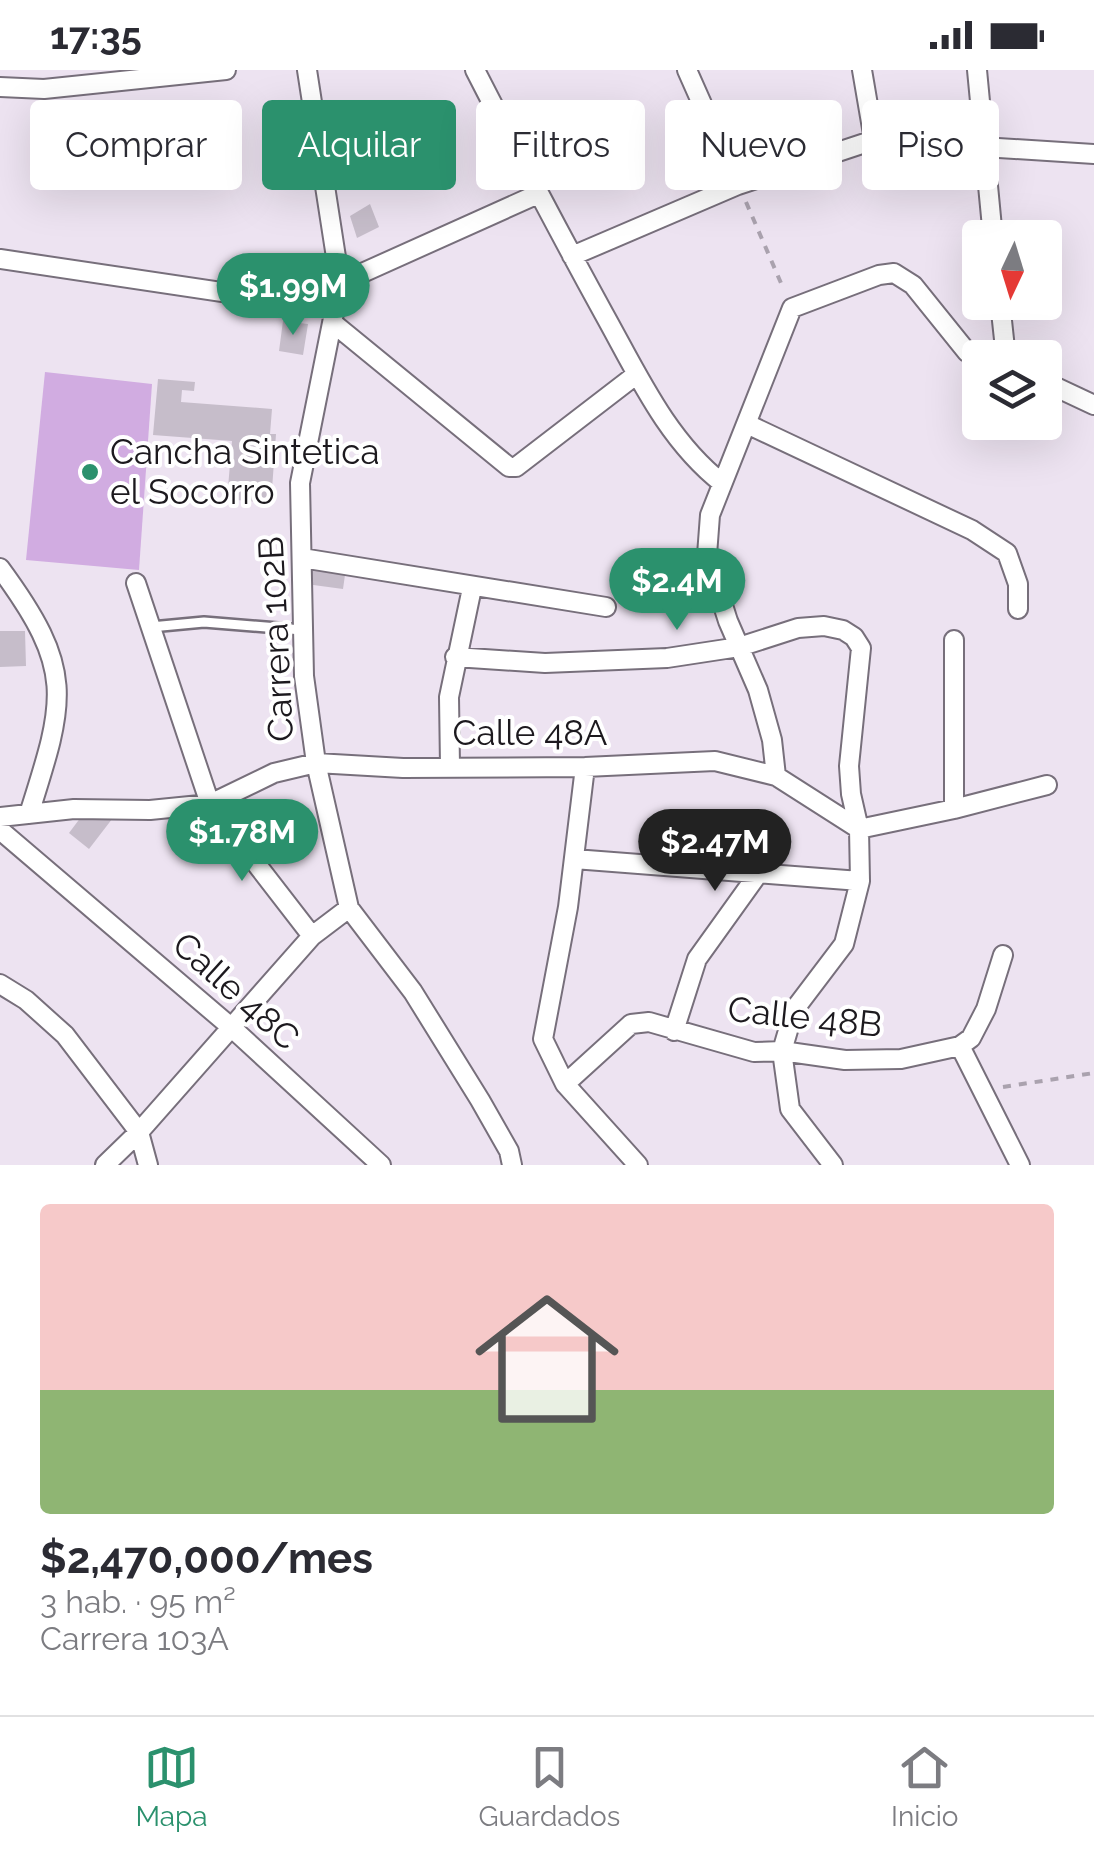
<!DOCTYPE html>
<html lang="es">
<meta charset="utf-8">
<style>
body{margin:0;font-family:Raleway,sans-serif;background:#f2f2f3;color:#2b2b33;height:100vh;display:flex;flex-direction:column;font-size:38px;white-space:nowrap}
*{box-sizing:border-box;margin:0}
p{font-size:32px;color:#7c7c81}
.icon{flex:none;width:55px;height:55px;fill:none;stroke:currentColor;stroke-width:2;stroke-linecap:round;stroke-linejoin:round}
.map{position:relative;height:1095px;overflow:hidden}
.drawer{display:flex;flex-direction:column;background:#fff;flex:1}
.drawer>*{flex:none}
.guide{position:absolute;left:30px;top:30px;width:1035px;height:90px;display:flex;gap:20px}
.needle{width:65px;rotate:184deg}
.controls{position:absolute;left:962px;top:150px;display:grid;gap:20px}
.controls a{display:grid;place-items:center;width:100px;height:100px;border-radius:10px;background:#fff;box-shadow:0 10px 40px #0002;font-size:50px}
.price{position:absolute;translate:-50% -85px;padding:0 22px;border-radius:35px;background:#2b916d;color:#fff;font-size:32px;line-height:65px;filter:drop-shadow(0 2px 5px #0008)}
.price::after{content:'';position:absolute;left:50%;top:60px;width:30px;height:22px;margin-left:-15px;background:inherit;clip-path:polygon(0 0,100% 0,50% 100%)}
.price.current{background:#222;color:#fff}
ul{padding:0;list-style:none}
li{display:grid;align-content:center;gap:20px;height:530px;padding:0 40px}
li span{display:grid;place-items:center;height:310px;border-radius:10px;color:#555}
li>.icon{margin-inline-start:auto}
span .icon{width:180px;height:180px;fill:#fffc;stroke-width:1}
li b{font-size:42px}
.chip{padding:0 35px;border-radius:10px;background:#fff;box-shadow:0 10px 40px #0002;font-size:35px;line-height:90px}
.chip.current{background:#2b916d;color:#fff}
.status{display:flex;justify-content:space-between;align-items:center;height:70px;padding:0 50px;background:#fff;direction:ltr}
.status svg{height:28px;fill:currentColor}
.tabs{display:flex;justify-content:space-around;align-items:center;height:140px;border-top:2px solid #e1e1e2;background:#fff;font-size:28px;color:#7c7c81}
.tabs a{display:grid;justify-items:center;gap:5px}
.tabs .current{color:#2b916d}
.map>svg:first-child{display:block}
.green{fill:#d1ace1}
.building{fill:#c6bdca}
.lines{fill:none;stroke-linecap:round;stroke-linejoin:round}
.lane-casing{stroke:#776f7b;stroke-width:14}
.street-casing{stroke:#776f7b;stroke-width:22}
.path{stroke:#aaa2ae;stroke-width:4;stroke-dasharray:8 8;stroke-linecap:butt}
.lane{stroke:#fff;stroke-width:9}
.street{stroke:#fff;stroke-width:18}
.poi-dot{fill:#2b916d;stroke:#fff;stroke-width:4}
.labels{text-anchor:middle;stroke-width:8;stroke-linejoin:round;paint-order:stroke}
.poi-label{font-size:35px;fill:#1c191e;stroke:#fff;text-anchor:start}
.street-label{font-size:35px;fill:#1c191e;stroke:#fff}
</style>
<div class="status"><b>17:35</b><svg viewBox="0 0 49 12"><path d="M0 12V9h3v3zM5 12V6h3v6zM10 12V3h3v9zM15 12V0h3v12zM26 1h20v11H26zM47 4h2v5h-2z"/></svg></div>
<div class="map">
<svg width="1094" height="1095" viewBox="0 0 1094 1095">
<rect width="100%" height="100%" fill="#ede3f1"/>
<!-- green -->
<path class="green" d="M45,302L152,314L139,500L26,490Z"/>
<!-- building -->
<path class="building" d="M370,134L379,157L357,168L350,146Z
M283,251L308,254L303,285L279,281Z
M158,309L195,312L194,321L182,320L181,332L272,339L270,364H276L271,433L227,429L232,371L153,365Z
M309,493L346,498L343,519L306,514Z
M0,561H25L26,596L0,597Z
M119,740L89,779L69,763L84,743Z"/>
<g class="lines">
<!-- lane casing -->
<g class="lane-casing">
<path id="lane" d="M151,557L204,552L302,560"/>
</g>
<!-- street casing -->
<g class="street-casing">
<path id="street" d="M307,0L340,213L300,413L304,606L316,693L349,838L413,922L480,1030L509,1081L512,1095
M475,0C517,82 560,164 604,244C638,305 667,370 722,413
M687,0L738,115
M862,0L874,70
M977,0L993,168
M0,17L44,19L226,0
M572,186L738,115L874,70L1094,84
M0,189L336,239
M340,213L538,124
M1000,232L1006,288
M333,253L509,397H516L637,304
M1045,312L1094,335
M747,354L972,460L1007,483L1018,514V539
M302,488L606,537
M0,498C75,600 66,628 29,744
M136,513L210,734L312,866
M954,570V739
M455,587L545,593L667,588L739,577L798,558L824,556L843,560L854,567L861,578L849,696L851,724L859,759L860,811L844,874L794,940L782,981L790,1039L833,1095
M450,696L449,627L472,518
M585,697L568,837L543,969L565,1014L638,1095
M776,706L772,670L758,620L728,551L707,485L710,445L792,238L879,205L894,203L913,215L967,282L983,288
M0,747L74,739L150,740L210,734L274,703L316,693L403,698L585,697L715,691L776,706L859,759L954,739L1047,715
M0,760L232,958L381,1095
M574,789L860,811
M0,914L26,930L65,965L139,1062L148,1095
M674,961L697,889L758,804
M960,976L1020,1095
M565,1014L631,954L649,952L754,982L782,981L845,990L901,989L960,976L971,968L986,939L1003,885
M105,1095L139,1062L312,866L349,838"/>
</g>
<!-- path -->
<path class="path" d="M746,132L784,220
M1003,1017L1094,1003"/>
<!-- lane -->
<use href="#lane" class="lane"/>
<!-- street -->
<use href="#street" class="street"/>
</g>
<!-- markers -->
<circle class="poi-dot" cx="90" cy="402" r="10"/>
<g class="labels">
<!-- poi labels -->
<g class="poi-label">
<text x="110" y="394">Cancha Sintetica<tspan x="110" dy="40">el Socorro</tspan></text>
</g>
<!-- street labels -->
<g class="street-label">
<text transform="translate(276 569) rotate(-93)" y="12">Carrera 102B</text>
<text x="530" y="675">Calle 48A</text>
<text transform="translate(236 921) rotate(42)" y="12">Calle 48C</text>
<text transform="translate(805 947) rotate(6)" y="12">Calle 48B</text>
</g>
</g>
</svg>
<div class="controls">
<a><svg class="needle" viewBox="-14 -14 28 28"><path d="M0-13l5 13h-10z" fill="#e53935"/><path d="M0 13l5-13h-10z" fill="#7c7c81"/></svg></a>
<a><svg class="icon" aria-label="layers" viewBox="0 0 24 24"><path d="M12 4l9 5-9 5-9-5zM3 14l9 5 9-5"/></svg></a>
</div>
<b class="price" style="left:293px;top:268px">$1.99M</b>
<b class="price" style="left:677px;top:563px">$2.4M</b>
<b class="price" style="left:242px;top:814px">$1.78M</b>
<b class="price current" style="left:715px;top:824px">$2.47M</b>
<div class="guide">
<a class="chip">Comprar</a>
<a class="chip current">Alquilar</a>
<a class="chip">Filtros</a>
<a class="chip">Nuevo</a>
<a class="chip">Piso</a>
</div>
</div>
<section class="drawer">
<ul>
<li><span style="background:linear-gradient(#f6c9c9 60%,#8fb573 0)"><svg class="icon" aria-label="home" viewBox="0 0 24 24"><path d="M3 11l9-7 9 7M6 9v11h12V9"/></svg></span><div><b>$2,470,000/mes</b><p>3 hab. · 95 m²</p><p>Carrera 103A</p></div></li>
</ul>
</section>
<nav class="tabs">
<a class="current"><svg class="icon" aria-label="map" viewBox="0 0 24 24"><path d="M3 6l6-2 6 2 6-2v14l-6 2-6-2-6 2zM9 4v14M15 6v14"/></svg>Mapa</a>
<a><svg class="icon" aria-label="saved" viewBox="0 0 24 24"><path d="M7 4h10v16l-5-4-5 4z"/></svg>Guardados</a>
<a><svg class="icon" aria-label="home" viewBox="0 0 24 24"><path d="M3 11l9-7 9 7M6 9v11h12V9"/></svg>Inicio</a>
</nav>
